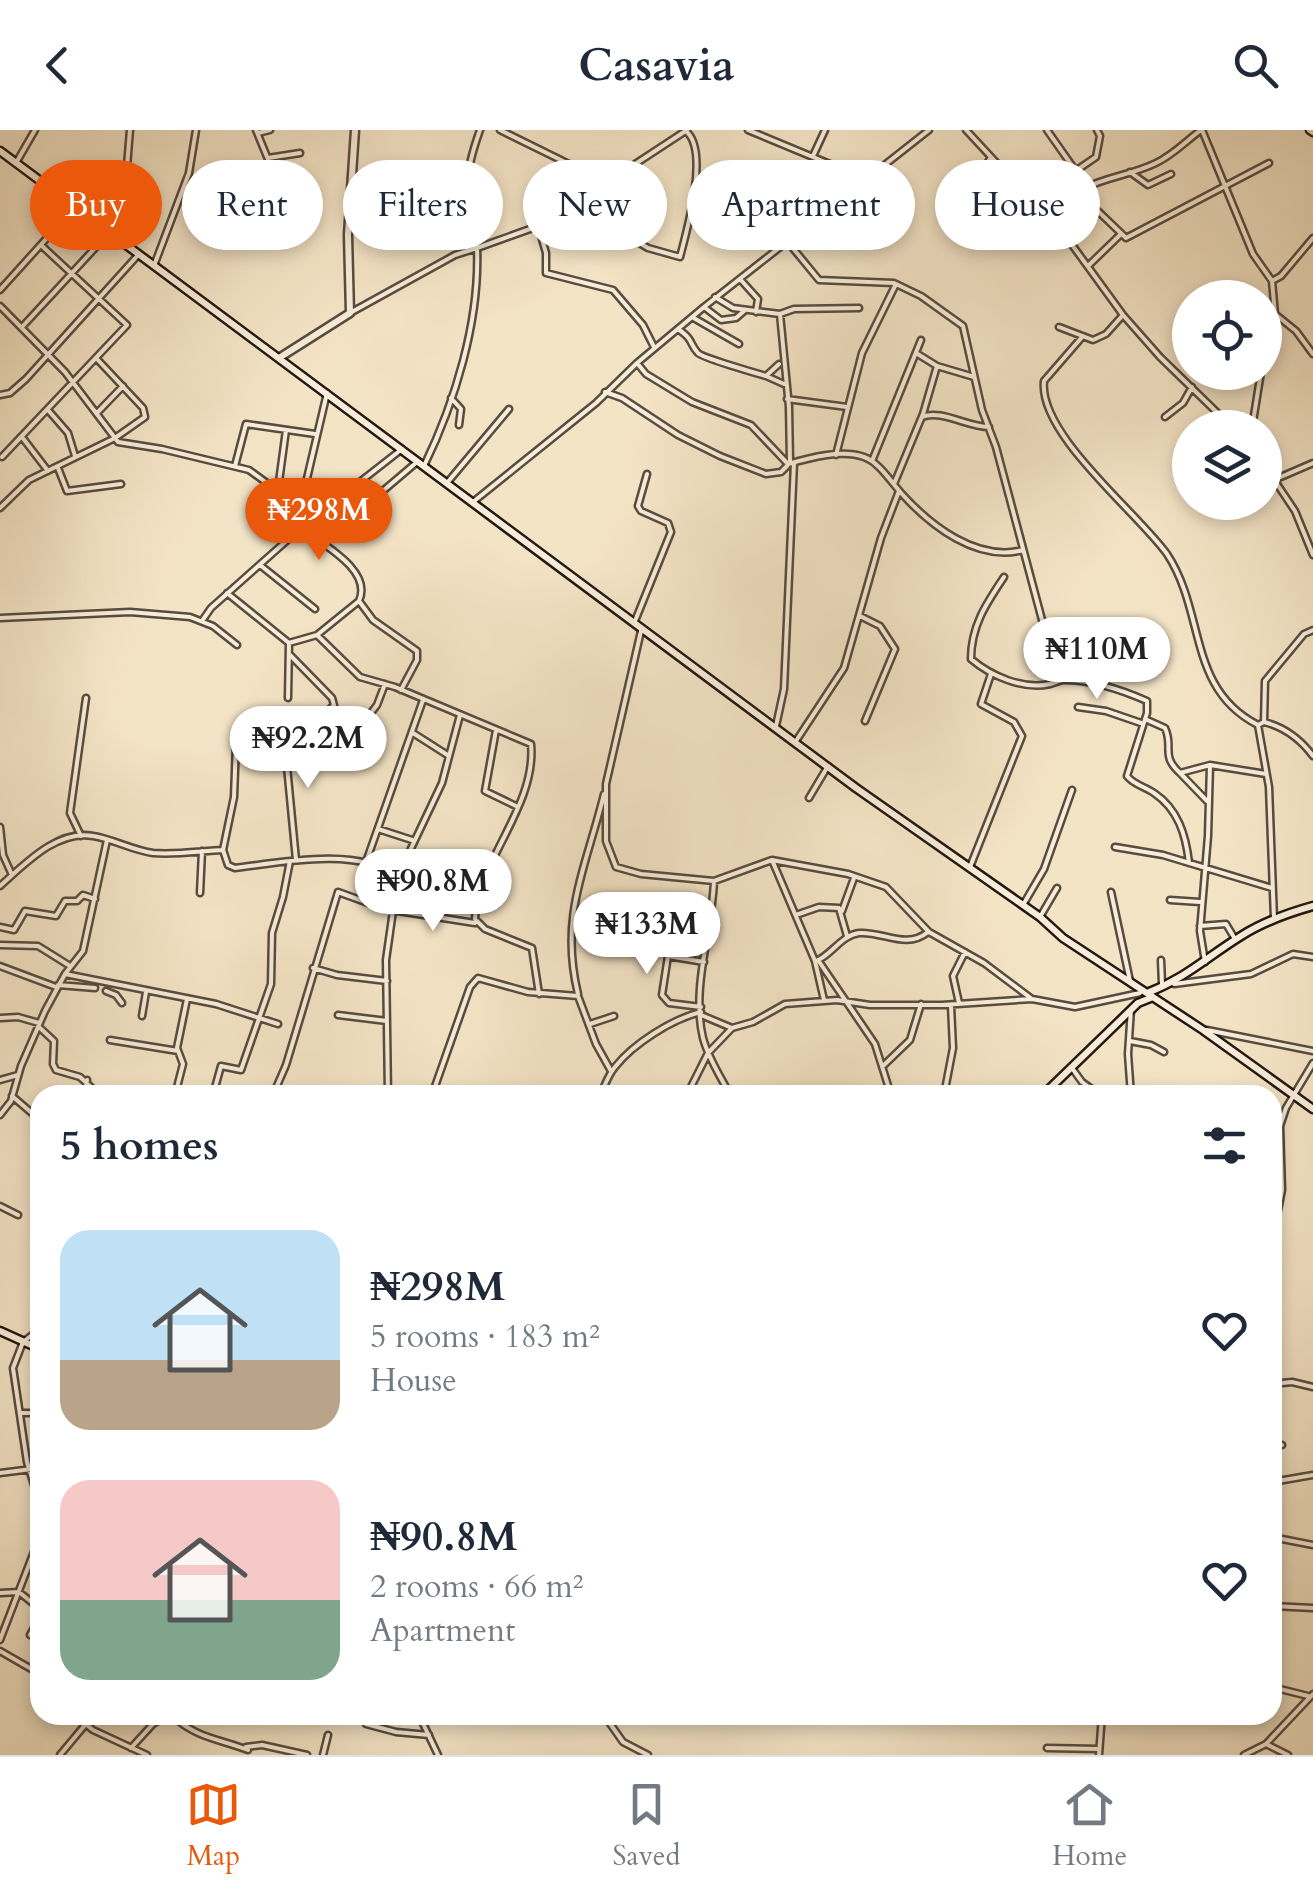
<!DOCTYPE html>
<meta charset="utf-8">
<style>
body{margin:0;font-family:Cardo,serif;background:#f2f2f3;color:#1f2937;height:100vh;display:flex;flex-direction:column;font-size:38px;white-space:nowrap}
*{box-sizing:border-box;margin:0}
p{font-size:32px;color:#747a83}
.icon{flex:none;width:55px;height:55px;fill:none;stroke:currentColor;stroke-width:2;stroke-linecap:round;stroke-linejoin:round}
.map{position:relative;flex:1;overflow:hidden}
.side{position:absolute;left:30px;top:955px;width:1252px;height:640px;display:flex;flex-direction:column;background:#fff;border-radius:30px;box-shadow:0 5px 15px #0003}
.side>*{flex:none}
.hud{position:absolute;left:30px;top:30px;width:1255px;height:90px;display:flex;gap:20px}
.controls{position:absolute;left:1172px;top:150px;display:grid;gap:20px}
.controls a{display:grid;place-items:center;width:110px;height:110px;border-radius:50%;background:#fff;box-shadow:0 5px 15px #0003;font-size:50px}
.price{position:absolute;translate:-50% -85px;padding:0 22px;border-radius:35px;background:#fff;color:#222;font-size:32px;line-height:65px;filter:drop-shadow(0 2px 5px #0008)}
.price::after{content:'';position:absolute;left:50%;top:60px;width:30px;height:22px;margin-left:-15px;background:inherit;clip-path:polygon(0 0,100% 0,50% 100%)}
.price.on{background:#ea580c;color:#fff}
ul{padding:0;list-style:none}
li{display:flex;align-items:center;gap:30px;height:250px;padding:0 30px}
li span{display:grid;place-items:center;flex:none;width:280px;height:200px;border-radius:30px;color:#555}
li>.icon{margin-inline-start:auto}
span .icon{width:120px;height:120px;fill:#fffc;stroke-width:1}
li b{font-size:42px}
h2{display:flex;justify-content:space-between;align-items:center;height:120px;padding:0 30px;font-size:42px}
.tag{padding:0 35px;border-radius:45px;background:#fff;box-shadow:0 5px 15px #0003;font-size:35px;line-height:90px}
.tag.on{background:#ea580c;color:#fff}
header{display:flex;justify-content:space-between;align-items:center;height:130px;padding:0 30px;background:#fff;font-size:45px;font-weight:600}
.menu{display:flex;justify-content:space-around;align-items:center;height:140px;border-top:2px solid #e0e1e3;background:#fff;font-size:28px;color:#747a83}
.menu a{display:grid;justify-items:center;gap:5px}
.menu .on{color:#ea580c}
.map>svg:first-child{display:block}
.lines{fill:none;stroke-linecap:round;stroke-linejoin:round}
.minor-casing{stroke:#584c3f;stroke-width:9}
.tertiary-casing{stroke:#584c3f;stroke-width:11}
.secondary-casing{stroke:#241912;stroke-width:11}
.minor{stroke:#f8edda;stroke-width:4}
.tertiary{stroke:#f8edda;stroke-width:6}
.secondary{stroke:#f8edda;stroke-width:6}
</style>
<header><svg class="icon" aria-label="back" viewBox="0 0 24 24"><path d="M15 5l-7 7 7 7"/></svg>Casavia<svg class="icon" aria-label="search" viewBox="0 0 24 24"><circle cx="10" cy="10" r="6"/><path d="M15 15l6 6"/></svg></header>
<div class="map">
<svg width="1313" height="1625" viewBox="0 0 1313 1625">
<rect width="100%" height="100%" fill="#f4e4c6"/>
<filter id="stains"><feTurbulence type="fractalNoise" baseFrequency=".002" numOctaves="4"/><feColorMatrix values="0 0 0 0 .2 0 0 0 0 .09 0 0 0 0 .02 0 0 0 .5 -.17"/></filter>
<radialGradient id="worn" r=".72"><stop offset=".6" stop-color="#630" stop-opacity="0"/><stop offset="1" stop-color="#630" stop-opacity=".3"/></radialGradient>
<g class="lines">
<!-- minor casing -->
<g class="minor-casing">
<path id="minor" d="M256,0L286,73
M500,0L569,34L598,58
M748,0L866,49
M966,0L1043,83L1054,90L1123,185L1160,227L1233,298
M1047,0L1087,57
M1202,0L1253,124L1272,151L1275,184L1296,201L1313,224
M258,3L270,0
M813,26L825,0
M268,28L300,23
M16,33L35,0
M1077,40L1096,27L1100,6L1097,0
M1130,42L1148,55L1171,44
M351,48L468,41
M233,54L271,41
M606,54L647,74
M1077,61L1126,108L1269,33
M574,75L648,118L680,127C687,100 709,23 687,2
M1055,88C1080,45 1117,52 1156,33C1173,25 1186,11 1201,0
M100,94L127,36L130,0
M538,95L546,123V143L613,160L643,195L654,217
M960,108L951,92L991,27
M787,111L819,150L894,153L921,166L963,196L982,280L996,317L1058,550
M155,133L189,43L196,0
M1088,136L1120,105
M740,149L758,169L756,182
M1272,151L1281,146L1313,108
M0,160L74,78
M715,167L733,178L780,184L789,277L790,332
M0,176L65,242L118,312L162,319L249,340L315,388
M704,177L721,190L736,188L744,181
M350,183L455,125L477,118C464,68 462,50 480,0
M780,184L794,179L859,178
M692,187L739,214
M23,196L108,104
M1059,197L1093,210L1106,204L1123,185
M678,199C695,211 688,212 698,223C700,227 759,244 766,246L779,234
M1083,206L1044,251C1038,304 1137,382 1167,424C1206,483 1187,559 1258,595
M1265,217L1275,184
M916,223L937,236
M637,233L646,244L692,272L751,295L788,334C809,328 841,319 864,327C879,332 891,352 902,364C931,396 977,432 1023,420
M766,246L784,254
M605,262L622,268L678,305L720,326L766,344L781,342L787,336
M0,265L10,263L26,249L139,124
M451,268L461,279L459,295
M787,269L847,277
M48,280L68,303L75,326
M97,283L123,256
M922,287C941,279 967,297 989,297
M1165,287L1183,273L1192,257
M1252,298L1261,242
M22,307L48,341
M836,325L862,223L896,154
M2,327L127,195L42,116
M872,331L921,210
M235,336L246,294L315,304
M424,336C455,272 480,191 477,118L530,99L565,80L687,0
M1265,336L1295,381L1313,425
M58,338L67,361L121,354
M1276,349L1313,333
M447,353L509,279
M894,354L923,284L937,236L974,247
M278,359L286,300
M371,371L417,332
M473,372L596,273L637,233L704,177L929,0
M301,374L327,263
M0,378L29,350L115,308L145,287L143,278L97,229
M260,435L315,479
M1004,447C986,474 971,496 971,529C991,546 1023,560 1050,554C1055,553 1059,550 1064,550C1092,550 1122,560 1147,571V583L1127,646C1134,655 1144,656 1154,663C1178,679 1186,705 1189,733
M227,463L289,513L288,568
M359,471L373,490L417,521V530L401,560
M860,486L880,496L895,519L865,591
M0,488L130,482L190,487L213,496L237,515
M202,491L211,478L301,398L402,319
M635,491L671,402L668,393L641,381L638,376L647,344
M641,501L606,654V711L616,737L641,744L714,751L772,730L848,744L886,757L929,802L984,833L1032,869
M317,505L360,547L395,557L531,614C537,676 477,732 475,789L485,799L532,818L539,864
M289,513L317,505L359,471C373,440 322,414 301,398
M290,525L332,568L334,575C314,599 265,593 236,614L234,667L223,720L228,735L235,738C283,732 356,717 398,746
M1078,577L1106,581L1141,593
M1145,589L1165,598C1174,617 1160,625 1180,643L1210,635L1266,644
M1264,592L1265,551L1304,504L1313,500
M283,595L296,730
M776,596L784,559L794,333
M496,600L485,661L518,677
M413,603L449,626
M354,605L377,575L385,554
M796,611L844,538L881,408L899,361
M1180,643L1207,671
M809,668L828,636
M0,697L3,725L12,745
M378,699L412,710
M81,706L70,683L86,568
M1115,717L1163,725L1272,758
M772,730L815,831L824,870
M365,735L423,570
M970,737L1022,606L1014,592L981,574L991,544
M714,751C712,802 691,858 703,908C708,928 721,947 730,965
M0,756C24,735 57,699 93,706C113,709 132,720 153,723C175,725 201,721 223,720
M1111,762L1130,851
M200,763L202,721
M1170,770L1200,772
M1023,775L1044,739L1072,660
M842,781L854,748
M796,785L819,777L839,778L847,806
M1040,787L1057,758
M1274,789L1269,657L1258,595L1264,592C1284,597 1301,610 1313,626
M1200,796L1226,794L1235,809
M0,797L14,800L25,781L56,786L65,771H77L83,765L95,769
M0,815L38,816L70,836
M820,829C833,822 843,805 859,803C883,801 906,820 928,802
M818,830L875,914L891,965
M1161,830L1162,854
M1205,832L1200,801L1208,706L1210,635
M0,836L56,857
M313,838L337,845L387,851
M65,844L216,874L278,894
M1174,854L1251,844L1293,824L1313,827
M58,855L95,858
M106,861L116,865L122,873
M578,864C559,786 586,738 604,664
M959,873L953,846L965,822
M701,877L669,873L662,865L668,826L704,832
M1131,879L1128,924L1131,965H1135
M338,885L387,891
M701,885L732,898
M142,886L146,862
M0,888L18,887L39,893
M590,894L614,886
M39,897L54,911L53,934L56,940L80,947L93,959L117,965
M1207,900L1313,921
M110,910L178,921
M1130,911L1151,915L1164,922
M884,935L910,910L921,874
M1072,938L1082,952L1100,965
M0,950L18,945
M85,965L87,950
M175,965L183,934L177,918L187,869
M213,965L221,936L241,940L271,854L272,803L283,767L290,731
M273,965L286,935L338,762L385,779L475,793
M388,965L386,830L398,746L442,653L460,585
M432,965L470,857L478,848L528,862L578,866L596,914L611,941
M600,965C605,956 608,945 615,937C633,914 672,889 701,882
M687,965L708,923L732,898L753,892L785,874L837,870L870,875H942L1032,869L1075,877L1140,863
M944,965L953,918L951,876
M12,966L40,990
M0,985L11,971L21,936L45,881L65,844L83,821L107,710
M0,1076L18,1085
M1272,1111L1282,1060L1280,996L1286,978L1313,933
M40,1199L23,1212L13,1238L27,1332L40,1375
M1272,1254L1292,1252L1313,1257
M21,1283H40
M1272,1316L1282,1315
M0,1343L40,1338
M1272,1352L1313,1345
M1272,1407L1313,1415
M0,1463L19,1462L40,1479
M1272,1476L1313,1478
M30,1505L40,1487
M0,1510L40,1406
M0,1521L40,1544
M1272,1557L1308,1566
M74,1585L93,1600L147,1625
M171,1585C198,1609 217,1608 248,1620L246,1617L262,1615L307,1625
M419,1585L438,1625
M604,1585L623,1612L648,1625
M366,1594L396,1602L429,1605
M1266,1614L1288,1625
M131,1618L153,1594L168,1585
M1047,1618L1099,1619
M60,1625L85,1595
M323,1625L328,1605
M1099,1625L1102,1585
M1244,1625L1266,1614L1313,1564"/>
</g>
<!-- tertiary casing -->
<g class="tertiary-casing">
<path id="tertiary" d="M279,228L350,183L348,105L355,0"/>
</g>
<!-- secondary casing -->
<g class="secondary-casing">
<path id="secondary" d="M1310,0L1313,2
M0,21L856,658L1040,787L1063,808L1203,900L1313,979
M1147,863C1186,848 1207,827 1241,806C1263,792 1288,783 1313,776
M1043,965L1138,873L1153,867
M0,1201L40,1219"/>
</g>
<!-- minor -->
<use href="#minor" class="minor"/>
<!-- tertiary -->
<use href="#tertiary" class="tertiary"/>
<!-- secondary -->
<use href="#secondary" class="secondary"/>
</g>
<rect width="100%" height="100%" filter="url(#stains)"/>
<rect width="100%" height="100%" fill="url(#worn)"/>
</svg>
<div class="controls">
<a><svg class="icon" aria-label="locate" viewBox="0 0 24 24"><circle cx="12" cy="12" r="6"/><path d="M12 2v4M12 18v4M2 12h4M18 12h4"/></svg></a>
<a><svg class="icon" aria-label="layers" viewBox="0 0 24 24"><path d="M12 4l9 5-9 5-9-5zM3 14l9 5 9-5"/></svg></a>
</div>
<b class="price on" style="left:319px;top:433px">₦298M</b>
<b class="price" style="left:1097px;top:572px">₦110M</b>
<b class="price" style="left:308px;top:661px">₦92.2M</b>
<b class="price" style="left:433px;top:804px">₦90.8M</b>
<b class="price" style="left:647px;top:847px">₦133M</b>
<div class="hud">
<a class="tag on">Buy</a>
<a class="tag">Rent</a>
<a class="tag">Filters</a>
<a class="tag">New</a>
<a class="tag">Apartment</a>
<a class="tag">House</a>
</div>
<section class="side">
<h2>5 homes<svg class="icon" aria-label="filters" viewBox="0 0 24 24"><path d="M4 7h16M4 17h16"/><circle cx="9" cy="7" r="2"/><circle cx="15" cy="17" r="2"/></svg></h2>
<ul>
<li><span style="background:linear-gradient(#bfe0f5 65%,#b9a48a 0)"><svg class="icon" aria-label="home" viewBox="0 0 24 24"><path d="M3 11l9-7 9 7M6 9v11h12V9"/></svg></span><div><b>₦298M</b><p>5 rooms · 183 m²</p><p>House</p></div><svg class="icon" aria-label="heart" viewBox="0 0 24 24"><path d="M12 20l-8-8c-3-5 5-10 8-4 3-6 11-1 8 4z"/></svg></li>
<li><span style="background:linear-gradient(#f6c9c9 60%,#7fa58c 0)"><svg class="icon" aria-label="home" viewBox="0 0 24 24"><path d="M3 11l9-7 9 7M6 9v11h12V9"/></svg></span><div><b>₦90.8M</b><p>2 rooms · 66 m²</p><p>Apartment</p></div><svg class="icon" aria-label="heart" viewBox="0 0 24 24"><path d="M12 20l-8-8c-3-5 5-10 8-4 3-6 11-1 8 4z"/></svg></li>
</ul>
</section>
</div>
<nav class="menu">
<a class="on"><svg class="icon" aria-label="map" viewBox="0 0 24 24"><path d="M3 6l6-2 6 2 6-2v14l-6 2-6-2-6 2zM9 4v14M15 6v14"/></svg>Map</a>
<a><svg class="icon" aria-label="saved" viewBox="0 0 24 24"><path d="M7 4h10v16l-5-4-5 4z"/></svg>Saved</a>
<a><svg class="icon" aria-label="home" viewBox="0 0 24 24"><path d="M3 11l9-7 9 7M6 9v11h12V9"/></svg>Home</a>
</nav>
